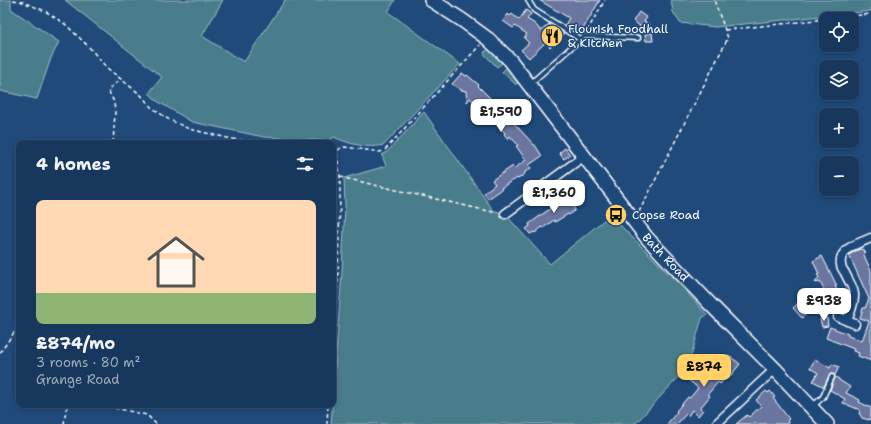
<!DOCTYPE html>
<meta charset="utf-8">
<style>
body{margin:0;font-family:"Shantell Sans",sans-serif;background:#244365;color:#f1f3f6;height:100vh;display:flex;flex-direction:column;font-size:15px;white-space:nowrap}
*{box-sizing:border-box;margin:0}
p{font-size:13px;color:#9eacbb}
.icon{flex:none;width:22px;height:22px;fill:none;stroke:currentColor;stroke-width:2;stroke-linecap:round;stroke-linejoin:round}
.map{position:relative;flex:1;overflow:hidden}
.drawer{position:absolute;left:16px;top:140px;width:320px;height:268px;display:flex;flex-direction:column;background:#17385c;border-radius:8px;box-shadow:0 2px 6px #0003,0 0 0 1px #365272}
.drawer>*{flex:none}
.tools{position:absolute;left:819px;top:12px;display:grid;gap:8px}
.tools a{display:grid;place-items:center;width:40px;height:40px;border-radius:8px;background:#17385c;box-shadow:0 2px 6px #0003,0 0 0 1px #365272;font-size:20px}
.price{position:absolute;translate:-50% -34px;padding:0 9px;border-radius:8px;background:#fff;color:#222;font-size:13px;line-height:26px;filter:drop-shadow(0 1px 2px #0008)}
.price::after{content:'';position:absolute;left:50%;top:24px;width:12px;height:9px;margin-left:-6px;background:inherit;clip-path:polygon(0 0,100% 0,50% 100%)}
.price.selected{background:#ffd166;color:#111}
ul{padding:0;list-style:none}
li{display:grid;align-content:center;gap:8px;height:212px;padding:0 20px}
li+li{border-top:1px solid #365272}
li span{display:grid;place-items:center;height:124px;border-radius:8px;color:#555}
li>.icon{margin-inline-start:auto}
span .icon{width:72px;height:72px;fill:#fffc;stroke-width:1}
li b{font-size:17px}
h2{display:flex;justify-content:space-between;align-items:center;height:48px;padding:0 20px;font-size:17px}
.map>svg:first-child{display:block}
.green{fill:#487d8b;stroke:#a4bec5}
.building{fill:#6b75a0;stroke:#fff}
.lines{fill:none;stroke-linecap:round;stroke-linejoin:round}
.service-casing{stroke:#fff;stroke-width:7}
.minor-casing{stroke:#fff;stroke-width:11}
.trunk-casing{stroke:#fff;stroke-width:16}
.path{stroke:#fff;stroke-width:1.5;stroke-dasharray:4 3;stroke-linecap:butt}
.service{stroke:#1f4a7a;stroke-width:4}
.minor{stroke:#1f4a7a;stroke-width:8}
.trunk{stroke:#1f4a7a;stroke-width:13}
.labels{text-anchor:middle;stroke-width:3;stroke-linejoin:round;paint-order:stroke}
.poi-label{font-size:12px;fill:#fff;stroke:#1f4a7a;text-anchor:start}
.street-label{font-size:12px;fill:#fff;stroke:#1f4a7a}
</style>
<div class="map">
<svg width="871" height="424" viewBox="0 0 871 424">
<rect width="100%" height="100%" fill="#1f4a7a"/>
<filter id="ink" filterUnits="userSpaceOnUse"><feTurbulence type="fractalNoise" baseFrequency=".025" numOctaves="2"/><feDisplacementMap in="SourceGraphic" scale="8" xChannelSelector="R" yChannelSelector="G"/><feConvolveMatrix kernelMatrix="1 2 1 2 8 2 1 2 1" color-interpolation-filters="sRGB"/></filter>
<g filter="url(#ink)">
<!-- green -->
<path class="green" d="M0,0H11V9L59,42L51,58L37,99L0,91Z
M65,0H223L202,36L244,62L285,0H395L388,12L460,64L384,145C368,149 349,144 334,137L328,141L264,137L192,122L157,101L149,93L162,77Z
M671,0H871V11L715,27L680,23L673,12Z
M490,49L502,61L501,64L497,67L485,55L484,52Z
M506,68H507L518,81L517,84H515L502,72Z
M424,112L493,210L505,214L550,264L610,215L684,289L707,315L702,318L688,367L635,424H331L342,272L345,206L344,178L386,166L382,155L387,152Z"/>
<!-- building -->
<path class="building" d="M539,0H600L580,34L565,25L569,18Z
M526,10L531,14L527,19L535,24L541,31L549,24L555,31L557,29L564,34L550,47L546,42L529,58L521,50L529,43L524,38L527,34L515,26L513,28L503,21L508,14L510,16L512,14L519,20Z
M639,12L647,18L644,21L650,25L645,31L639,27L640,26L633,21Z
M652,33L653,41H646L645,34Z
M462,73L466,76L467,75L479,85L478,86L493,101H492L497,107L502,112L503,111L534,145H535L542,156L529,165L531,168L524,173L525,174L518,179L517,178L513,181V180L501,188L502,189L501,190L488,199L484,193L495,184L492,180L513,166L515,168L526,160L516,146L518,145L510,136L508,139L504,134L505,133L496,123L498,122L489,112L486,115L470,98L467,102L466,91L461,90L452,84Z
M565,148L570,155L564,159L559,153Z
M573,192L578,198L570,203L575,209L574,211L569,215L568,214L555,222L554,220L543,228L542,227L535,233L534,232L530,234L526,229L530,226L529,224Z
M860,249L864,250L865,252L864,255L871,271V361L858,356L859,353L853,351L854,349L826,338L830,327L848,334V336L862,341L869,321L860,318L863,308H865L869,299L849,255L852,253Z
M822,256L837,286H835L845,305L834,310L820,282L815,283L819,277L817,275L819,274L813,261Z
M809,293L813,298L810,301L812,304L807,308L810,311L802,318L793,308Z
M827,318L828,326L822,327L820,319Z
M728,355L740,364L728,379L727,378L725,379L720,384L718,382L708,394L710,396L700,408L703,410L698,416L692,410L688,416L686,414L677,424H667L677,412L676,411L688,397L690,398L698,388L686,378L697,366L709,377L715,370L716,371Z
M815,359L830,368L832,364L839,367L835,375L832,374L829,375L824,387L813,381L818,373L810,368Z
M835,377L839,379V380L850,387L846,393L860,400L859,402L871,408V417L869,420L862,418L859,413L860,410L843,403L845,399L830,390Z
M766,391L768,393L770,391L775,397L773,398L789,419L787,421L789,424H736L747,415L749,417L761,406L756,400Z"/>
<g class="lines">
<!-- service casing -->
<g class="service-casing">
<path id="service" d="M528,0L534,10L580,39
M531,83L584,36L638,38
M813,406L823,397L832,377"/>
</g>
<!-- minor casing -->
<g class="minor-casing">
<path id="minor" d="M505,214L584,156
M838,317L855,324
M847,321C850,313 855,302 854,294C853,286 848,280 845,273C844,271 841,268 841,265C838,248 860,243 871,238
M716,424L775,369"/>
</g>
<!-- trunk casing -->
<g class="trunk-casing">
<g id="trunk">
<path id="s1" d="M431,0L462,20L488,39L510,60L647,238L710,304L775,369L827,424"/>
</g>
</g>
<!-- path -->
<path class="path" d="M13,0L23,2L45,11L65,24L88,46L107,68L141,95L151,107L168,119L189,129L232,139L264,143
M725,30L871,14
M587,31L605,0
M113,143L115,113L114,102L109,92L110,88L121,79
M333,152L337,155
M340,176L344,178L497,213
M639,212L728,38L714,0
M333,339L338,277L340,197V176L337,155L338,150L341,148L345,147L380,152L385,150L480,45
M0,353L19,325
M101,405L147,415L156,424H157
M64,424L66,409L71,405
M327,424L328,405"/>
<!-- service -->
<use href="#service" class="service"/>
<!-- minor -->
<use href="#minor" class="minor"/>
<!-- trunk -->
<use href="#trunk" class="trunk"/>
</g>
</g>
<!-- icons -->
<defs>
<g id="restaurant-disc" transform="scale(1.15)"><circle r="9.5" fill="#ffd166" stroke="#1f4a7a"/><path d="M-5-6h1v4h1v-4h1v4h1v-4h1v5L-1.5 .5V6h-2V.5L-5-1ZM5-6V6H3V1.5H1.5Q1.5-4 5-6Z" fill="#111"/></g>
<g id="bus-disc" transform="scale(1.15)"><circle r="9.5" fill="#ffd166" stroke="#1f4a7a"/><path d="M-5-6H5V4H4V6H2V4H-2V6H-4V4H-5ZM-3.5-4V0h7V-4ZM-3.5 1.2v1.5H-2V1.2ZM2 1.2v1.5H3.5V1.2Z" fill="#111"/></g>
</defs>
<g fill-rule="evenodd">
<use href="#restaurant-disc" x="552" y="36"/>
<use href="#bus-disc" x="616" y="215"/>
</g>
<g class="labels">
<!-- poi labels -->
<g class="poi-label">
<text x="568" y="33">Flourish Foodhall<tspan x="568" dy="14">&amp; Kitchen</tspan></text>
<text x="632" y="219">Copse Road</text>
</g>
<!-- street labels -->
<g class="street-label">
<text dy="4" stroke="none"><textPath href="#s1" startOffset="351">Bath Road</textPath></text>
</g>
</g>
</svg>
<div class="tools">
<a><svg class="icon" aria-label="locate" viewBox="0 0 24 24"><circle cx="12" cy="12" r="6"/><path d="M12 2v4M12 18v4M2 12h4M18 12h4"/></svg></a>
<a><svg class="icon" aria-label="layers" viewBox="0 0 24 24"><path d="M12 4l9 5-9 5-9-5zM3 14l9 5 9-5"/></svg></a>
<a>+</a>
<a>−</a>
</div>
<b class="price" style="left:501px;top:133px">£1,590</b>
<b class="price" style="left:554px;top:214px">£1,360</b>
<b class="price" style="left:824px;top:322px">£938</b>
<b class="price selected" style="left:704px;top:388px">£874</b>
<section class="drawer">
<h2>4 homes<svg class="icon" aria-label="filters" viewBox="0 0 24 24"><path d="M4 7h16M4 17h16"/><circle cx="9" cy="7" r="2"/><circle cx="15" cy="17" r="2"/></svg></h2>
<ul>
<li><span style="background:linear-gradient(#ffd9b3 75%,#8fb573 0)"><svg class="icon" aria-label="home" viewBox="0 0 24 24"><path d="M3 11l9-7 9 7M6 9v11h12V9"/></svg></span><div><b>£874/mo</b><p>3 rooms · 80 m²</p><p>Grange Road</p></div></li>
</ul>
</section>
</div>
